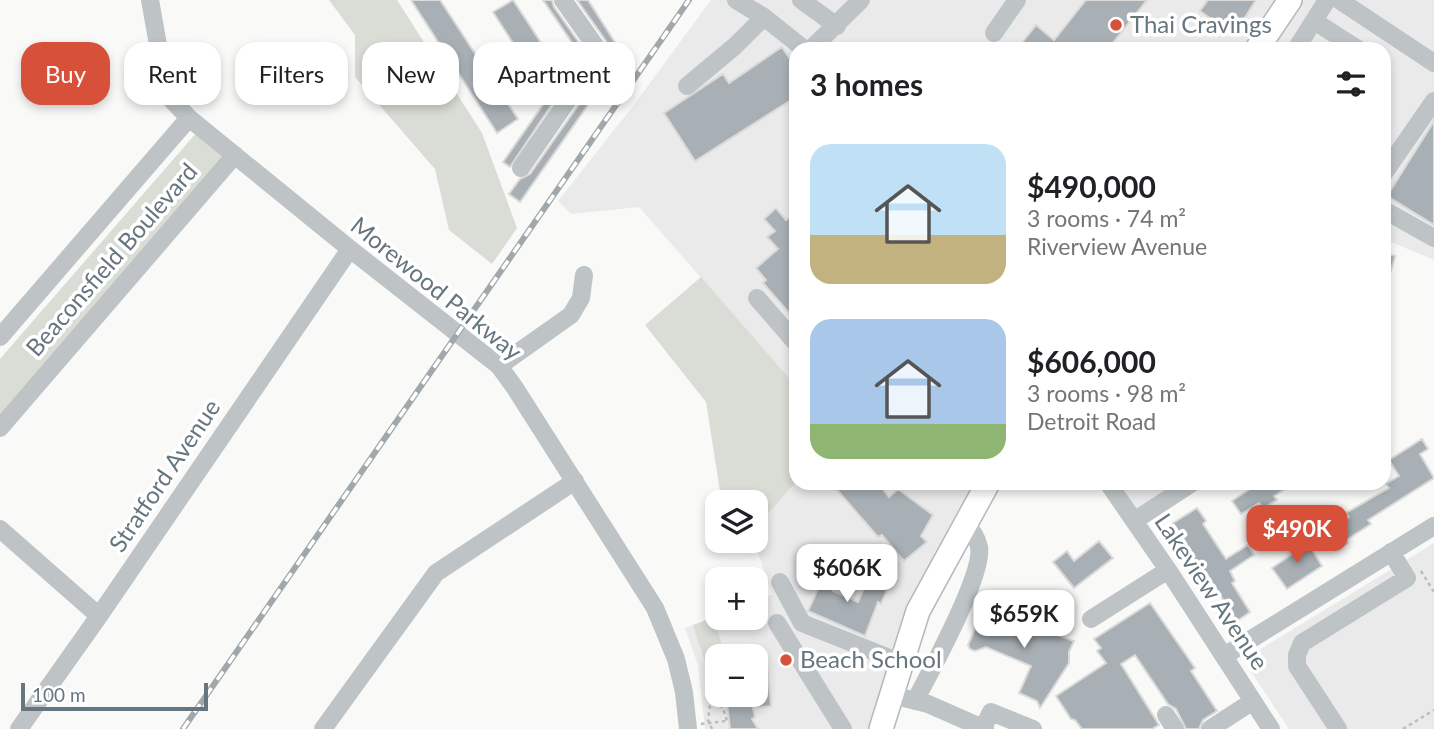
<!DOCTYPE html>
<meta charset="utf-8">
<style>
body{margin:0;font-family:Lato,sans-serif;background:#f2f2f2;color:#202124;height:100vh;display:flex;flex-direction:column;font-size:26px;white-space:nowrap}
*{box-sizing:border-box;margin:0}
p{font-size:23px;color:#757577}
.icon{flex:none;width:38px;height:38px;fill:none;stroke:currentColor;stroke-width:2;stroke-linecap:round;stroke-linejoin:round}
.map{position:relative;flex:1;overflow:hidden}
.panel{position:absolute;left:789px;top:42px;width:602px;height:448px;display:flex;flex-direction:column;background:#fff;border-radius:21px;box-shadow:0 4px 10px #0003}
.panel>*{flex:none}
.top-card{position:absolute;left:21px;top:42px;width:663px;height:63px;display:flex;gap:14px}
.controls{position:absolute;left:705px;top:490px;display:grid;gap:14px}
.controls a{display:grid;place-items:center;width:63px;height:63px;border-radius:14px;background:#fff;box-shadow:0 4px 10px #0003;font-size:35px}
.scale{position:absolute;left:21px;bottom:18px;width:187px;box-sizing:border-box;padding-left:7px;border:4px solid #66767f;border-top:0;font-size:19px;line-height:24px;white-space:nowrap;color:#66767f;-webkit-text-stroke:5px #fff;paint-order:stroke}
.price{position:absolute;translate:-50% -60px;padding:0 16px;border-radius:14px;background:#fff;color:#222;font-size:23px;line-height:46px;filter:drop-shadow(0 2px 4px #0008)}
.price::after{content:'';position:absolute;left:50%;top:42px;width:21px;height:16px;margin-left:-10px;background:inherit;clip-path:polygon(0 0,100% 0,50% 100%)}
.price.on{background:#d75039;color:#fff}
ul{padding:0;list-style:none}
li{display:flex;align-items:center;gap:21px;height:175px;padding:0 21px}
li span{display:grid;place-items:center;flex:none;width:196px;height:140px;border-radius:21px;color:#555}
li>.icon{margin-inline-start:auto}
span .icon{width:84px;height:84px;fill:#fffc;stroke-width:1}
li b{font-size:30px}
h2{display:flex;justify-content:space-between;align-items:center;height:84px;padding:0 21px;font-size:30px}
.pill{padding:0 24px;border-radius:21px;background:#fff;box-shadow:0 4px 10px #0003;font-size:24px;line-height:63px}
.pill.on{background:#d75039;color:#fff}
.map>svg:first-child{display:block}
.built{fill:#eaeaea;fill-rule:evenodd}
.green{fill:#d9ddd6}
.building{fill:#a8b0b5;stroke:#dbdad9;stroke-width:2}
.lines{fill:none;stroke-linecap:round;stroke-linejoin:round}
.major-casing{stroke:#b2b8bb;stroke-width:26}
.path{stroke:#b9bdbf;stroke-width:2.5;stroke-dasharray:3.5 3.5;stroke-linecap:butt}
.minor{stroke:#bec3c6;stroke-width:18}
.major{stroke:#fff;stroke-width:23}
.rail-casing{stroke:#a0a8ac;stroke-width:6}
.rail{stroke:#fff;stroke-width:3.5;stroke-dasharray:10;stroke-linecap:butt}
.poi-dot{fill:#d75039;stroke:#fff;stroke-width:2.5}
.labels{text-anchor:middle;stroke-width:7;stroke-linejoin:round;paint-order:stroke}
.poi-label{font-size:24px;fill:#66767f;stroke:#fff;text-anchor:start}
.street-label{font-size:24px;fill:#66767f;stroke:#fff}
</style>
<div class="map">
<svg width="1434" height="729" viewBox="0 0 1434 729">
<rect width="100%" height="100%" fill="#f9f9f7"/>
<!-- built -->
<path class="built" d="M711,0H1434V260L1384,239V49H796V386L639,207L571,214L558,201L633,106Z
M796,482L997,483L933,599L889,729H705L698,665L685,628L717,616L718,618H756V601L772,594L754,541H756V527ZM718,656H756V695H718Z
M1116,483H1199L1141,521Z
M1434,543V729H1289L1248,667L1249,656Z"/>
<!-- green -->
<path class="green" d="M329,0H397L482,133L517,228L492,264L449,230L435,169L355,77V35Z
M197,132L226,158L0,418V359Z
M701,277L796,386V482L756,527V502H728L720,491L706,402L645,325Z
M714,617L725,656H718L717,664L706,665L693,625Z"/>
<!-- building -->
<path class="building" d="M411,0H440L518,119L497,133Z
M513,0L557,67L536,79L493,12Z
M543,0H552L554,7L585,51V55L510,167L503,162L579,53Z
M577,0H588L623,55L520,202L509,194L520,179L530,174L607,64L608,57L606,41Z
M1086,0H1147L1108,49H1017L1036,25L1054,40Z
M1208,0H1256L1234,35L1200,11Z
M782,47L796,68V97L695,161L664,113L723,74L729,83Z
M1434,121V225L1387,196Z
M776,208L786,220L796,212V321L763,283L766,280L756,268L778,249L767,237L775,231L764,219Z
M1384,253L1395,256L1387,285L1384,284Z
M1422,439L1428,449L1420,454L1434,478L1368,520L1371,524L1346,540L1348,543L1335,550L1327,538L1334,533L1331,528L1349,517L1346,513L1389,488L1386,484L1399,476L1389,460Z
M831,483H878L889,497L898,489L933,515L921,536L927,542L904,561L882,535L878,537Z
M1246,483H1295L1274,496L1277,500L1263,508L1259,503L1241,514L1232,501L1250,489Z
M1197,508L1206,521L1203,524L1226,559L1248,545L1254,555L1230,571L1235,581L1232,583L1250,612L1237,621L1207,575L1203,578L1181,542L1184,540L1173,523Z
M1299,516L1306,527L1295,534L1288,524Z
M1306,540L1322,566L1287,589L1272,568L1294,553L1291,549Z
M1099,541L1113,558L1074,588L1053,562L1067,551L1074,561Z
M827,569L841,575L833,591L858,602L869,577L878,581L876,585L887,590L881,604L878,602L865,636L808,611Z
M987,601L998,606L995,613L1038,631L1039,628L1074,641L1069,652V663L1040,708L1037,701L1019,693L1031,666L986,647L975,651L970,649L968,645Z
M1150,603L1195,668L1191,671L1217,711L1203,720L1199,729H1186L1176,709L1168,704L1135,655L1121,664L1159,725L1152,729H1082L1075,720L1071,719L1056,696L1106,663L1097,651L1101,648L1094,639Z
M767,664L771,706L753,708L755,717L752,719L758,729H730L726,695H756V665Z"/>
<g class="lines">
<!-- major casing -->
<g class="major-casing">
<path id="major" d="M1257,49L1290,0
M881,729L918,611L988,483"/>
</g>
<!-- path -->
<path class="path" d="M1421,571L1434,592
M701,724L726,721
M712,729L708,720L710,705L718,704L723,708L727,721
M1403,729L1434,710"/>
<!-- minor -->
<path class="minor" d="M150,0L167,95L189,118L350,249L499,366L515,388L655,608L676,659L684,692L688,729
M736,0L764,17L804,49
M801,0L837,26
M1339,0L1434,63
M1314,21L1358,49
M994,33L1017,0
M811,49L861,0
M1296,49L1327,0
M687,86L735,46L764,17
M521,168L597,58L596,47L563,0
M1384,173L1434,101
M1384,210L1434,238
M757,298L796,343
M0,337L189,118
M499,366L571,315L581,298L584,275
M0,428L235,155
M1108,483L1168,570L1271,729
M1134,521L1192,483
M0,529L99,616
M780,582L802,623L902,663
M1091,619L1168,570
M777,623L843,729
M1224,656L1434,526
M904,698L928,704L985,729
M915,701C930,672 984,575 979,547C977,537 972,531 966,524
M1166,715L1175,729
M983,728L991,712L1033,729
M19,729L99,616L350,249
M323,729L436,573L575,481
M1210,729L1253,701
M1338,729L1297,666V655L1302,643L1407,578L1391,552"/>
<!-- major -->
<use href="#major" class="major"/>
<!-- rail casing -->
<g class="rail-casing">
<path id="rail" d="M183,729L689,0"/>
</g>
<!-- rail -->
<use href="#rail" class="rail"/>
</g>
<!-- markers -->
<g class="poi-dot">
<circle cx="1116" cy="25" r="7"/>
<circle cx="786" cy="660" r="7"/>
</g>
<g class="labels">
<!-- poi labels -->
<g class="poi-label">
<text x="1130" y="33">Thai Cravings</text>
<text x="800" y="668">Beach School</text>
</g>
<!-- street labels -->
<g class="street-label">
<text transform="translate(112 260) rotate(-49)" y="8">Beaconsfield Boulevard</text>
<text transform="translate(436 289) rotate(39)" y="8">Morewood Parkway</text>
<text transform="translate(165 476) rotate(-56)" y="8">Stratford Avenue</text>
<text transform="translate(1211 592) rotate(56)" y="8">Lakeview Avenue</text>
</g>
</g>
</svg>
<div class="controls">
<a><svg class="icon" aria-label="layers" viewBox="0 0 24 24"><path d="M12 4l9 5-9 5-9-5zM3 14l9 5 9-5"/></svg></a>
<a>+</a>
<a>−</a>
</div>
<div class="scale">100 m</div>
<b class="price on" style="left:1297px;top:565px">$490K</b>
<b class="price" style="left:847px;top:604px">$606K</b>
<b class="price" style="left:1024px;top:650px">$659K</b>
<div class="top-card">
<a class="pill on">Buy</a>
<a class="pill">Rent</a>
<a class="pill">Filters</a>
<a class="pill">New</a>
<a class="pill">Apartment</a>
</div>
<section class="panel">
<h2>3 homes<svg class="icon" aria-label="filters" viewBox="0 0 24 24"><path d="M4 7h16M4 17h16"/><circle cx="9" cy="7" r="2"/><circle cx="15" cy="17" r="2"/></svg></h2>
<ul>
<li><span style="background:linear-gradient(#bfe0f5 65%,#c2b280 0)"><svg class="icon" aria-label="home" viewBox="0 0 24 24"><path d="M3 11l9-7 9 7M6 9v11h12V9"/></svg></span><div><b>$490,000</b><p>3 rooms · 74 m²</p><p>Riverview Avenue</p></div></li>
<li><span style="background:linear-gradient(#a9c7e8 75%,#8fb573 0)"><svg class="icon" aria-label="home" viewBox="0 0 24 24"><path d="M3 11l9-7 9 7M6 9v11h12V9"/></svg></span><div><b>$606,000</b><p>3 rooms · 98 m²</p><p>Detroit Road</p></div></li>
</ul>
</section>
</div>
